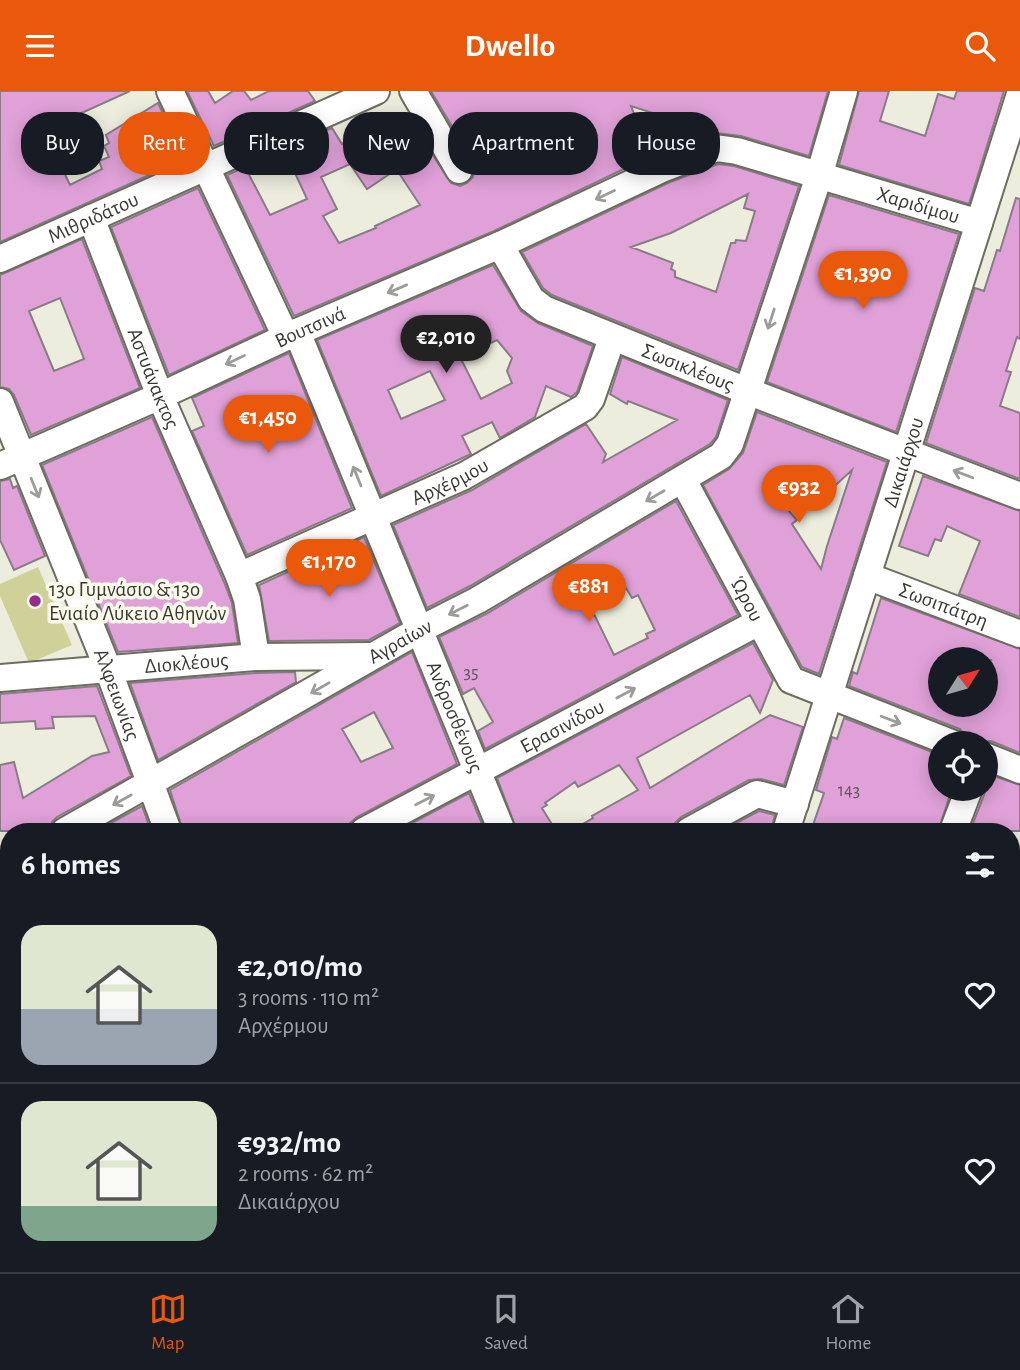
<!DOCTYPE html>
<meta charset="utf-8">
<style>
body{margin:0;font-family:"Alegreya Sans",sans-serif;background:#242831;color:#f1f3f6;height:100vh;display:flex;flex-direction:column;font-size:26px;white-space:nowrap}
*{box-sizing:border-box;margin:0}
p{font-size:23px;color:#9ea1a6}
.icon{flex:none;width:38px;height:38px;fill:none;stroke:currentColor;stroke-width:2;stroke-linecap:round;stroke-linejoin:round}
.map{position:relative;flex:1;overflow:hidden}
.details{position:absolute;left:0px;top:732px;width:1020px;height:450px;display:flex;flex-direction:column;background:#171b24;border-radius:28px 28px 0 0;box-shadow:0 4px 18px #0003}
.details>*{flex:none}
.banner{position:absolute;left:21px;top:21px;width:978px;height:63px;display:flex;gap:14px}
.needle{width:46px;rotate:53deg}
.controls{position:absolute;left:928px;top:556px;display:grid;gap:14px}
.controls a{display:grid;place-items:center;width:70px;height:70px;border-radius:50%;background:#171b24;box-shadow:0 4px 18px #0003;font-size:35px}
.price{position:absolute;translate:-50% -60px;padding:0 16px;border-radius:24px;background:#ea580c;color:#fff;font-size:23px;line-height:46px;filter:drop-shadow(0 2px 4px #0008)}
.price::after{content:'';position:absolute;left:50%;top:42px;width:21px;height:16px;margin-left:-10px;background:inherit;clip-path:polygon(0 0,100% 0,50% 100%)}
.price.active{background:#222;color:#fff}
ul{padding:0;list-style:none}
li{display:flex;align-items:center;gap:21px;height:175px;padding:0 21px}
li+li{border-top:2px solid #363941}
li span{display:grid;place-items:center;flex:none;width:196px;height:140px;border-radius:21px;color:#555}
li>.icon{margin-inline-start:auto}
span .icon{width:84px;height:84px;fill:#fffc;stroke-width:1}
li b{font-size:30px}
h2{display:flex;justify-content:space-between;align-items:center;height:84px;padding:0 21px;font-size:30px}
.tag{padding:0 24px;border-radius:28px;background:#171b24;box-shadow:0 4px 18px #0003;font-size:24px;line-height:63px}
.tag.active{background:#ea580c;color:#fff}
header{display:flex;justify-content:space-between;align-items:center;height:91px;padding:0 21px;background:#ea580c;color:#fff;font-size:32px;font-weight:700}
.menu{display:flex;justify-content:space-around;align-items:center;height:98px;border-top:2px solid #363941;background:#171b24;font-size:19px;color:#9ea1a6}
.menu a{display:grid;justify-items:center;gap:4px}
.menu .active{color:#ea580c}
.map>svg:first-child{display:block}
.green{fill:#d0d099}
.building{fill:#e0a1d8;stroke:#887c86;stroke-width:2;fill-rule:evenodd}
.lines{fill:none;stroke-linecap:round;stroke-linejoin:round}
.minor-casing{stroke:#6c6c5f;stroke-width:30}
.minor{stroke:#fff;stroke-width:26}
.oneway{stroke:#9c9c9a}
.poi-dot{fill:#962c8e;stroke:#fafaeb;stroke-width:2.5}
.labels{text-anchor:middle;stroke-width:7;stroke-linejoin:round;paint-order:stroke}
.number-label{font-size:18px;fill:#63535d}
.street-label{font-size:21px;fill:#393934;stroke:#fafaeb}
.poi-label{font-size:21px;fill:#393934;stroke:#fafaeb;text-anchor:start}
</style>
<header><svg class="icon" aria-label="menu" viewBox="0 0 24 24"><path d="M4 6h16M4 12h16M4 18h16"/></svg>Dwello<svg class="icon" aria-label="search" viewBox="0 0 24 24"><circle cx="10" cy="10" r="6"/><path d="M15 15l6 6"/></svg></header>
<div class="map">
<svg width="1020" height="1181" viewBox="0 0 1020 1181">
<rect width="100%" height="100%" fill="#ededde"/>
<!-- green -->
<path class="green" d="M38,476L72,554L29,572L0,505V493Z
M0,1160L9,1161V1172H213L362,1181H0Z
M672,1173H703L733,1181H670Z"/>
<!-- building -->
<path class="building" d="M0,0H130L44,39L70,94L102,78L99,70L109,66L104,55L109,52L106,44L158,12L185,68L0,151Z
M187,0H208L215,12L233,0H244L251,9L269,0H308L315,10L214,55Z
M431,0H828L809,65L741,45L716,42L631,15L643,45L641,46L647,67L494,140L294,225L227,84L245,76L270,124L307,108L289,69L309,59L304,49L332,37L342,53L365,37L394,80L367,98L350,73L321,86L337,118L323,125L339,152L376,137L375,135L420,114L393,73L425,52L451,92L460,95L467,92L473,86L475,78L473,71Z
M859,0H889L880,30L925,45L938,3L954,8L957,0H1004L969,113L839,74Z
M718,73L734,75L799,95L738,279L552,204L543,197L522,161L670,91ZM748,103L744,117L755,120L746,150L736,149L735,152H731L716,201L675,186V180L671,178L673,172L631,156L671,142Z
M198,97L265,239L169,284L111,136Z
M829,104L959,143L896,341L767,291Z
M1016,107L1020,108V248L1017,246L1006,280L1011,281L1000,315L1020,322V388L926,352L975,197L984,200L997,159L1000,160Z
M82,148L140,297L31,344L14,304L9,298L0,296V184ZM60,207L84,268L54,280L29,220Z
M493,174L521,220L538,232L593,255L577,301L571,306L546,295L535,326L500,347L492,331L462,345L471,363L381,405L317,249ZM497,249L512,267L507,280L512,292L481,308L460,266ZM430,280L445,309L401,328L388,299Z
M289,262L352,417L247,464L192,340L204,335L192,307Z
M622,266L728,309L716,346L710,353L470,495L427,517L393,434L472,399L586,333L606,363L603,371L677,329L628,310L627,313L610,303Z
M757,321L887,371L819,583L802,576L703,394L729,378L743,362ZM852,379L827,455L821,478L792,433L797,429L782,412L794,388L827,402Z
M152,326L224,491L232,512L238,552L118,561L42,374Z
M923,385L1020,420V526L959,503L980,450L947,435L941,450L935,448L928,465L899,455Z
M10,388L13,397L17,395L45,465L14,479L0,449V390Z
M676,410L738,524L485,658L478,640L493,631L474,597L463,603L439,546L486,523ZM626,497L632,507L638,504L655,539L646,543L648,547L614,564L591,517Z
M364,446L400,532L369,549L269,550L259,494Z
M881,507L1020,558V662L991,650L978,651L968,648L960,638L849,595L853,581L857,583ZM940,569H991L985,584V614H940Z
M753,552L773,589L760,622L750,604L637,667L650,697L770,624L803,636L784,694L761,688L749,689L681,726L675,732L673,740H571L593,727L592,725L638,699L619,674L578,696L575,691L545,712L547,714L542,717L556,740H517L497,687Z
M412,561L457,673L357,726L350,732L348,740H183L170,699ZM374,621L393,657L361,671L342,638Z
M295,581L296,591L158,669L130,592L257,582Z
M97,595L131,685L57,726L52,731L49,740H0V674L14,671L23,707L92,665L109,661L95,625L52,626L54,637L36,638L35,630L0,632V603Z
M844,627L940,664V698H952L938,740H811L824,702L816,699L832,646L837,648Z
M988,683L1020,694V740H970L984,704Z
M469,702L485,740H397Z
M142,715L151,740H96Z
M759,720L775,724L771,740H721Z"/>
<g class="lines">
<!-- minor casing -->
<g class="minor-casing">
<g id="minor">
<path d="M170,0L286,246"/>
<path d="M413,0L459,79"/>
<path id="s1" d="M91,127L160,305L239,485L247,508L256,566"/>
<path id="s2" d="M500,154L531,208L544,218L747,300L1020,405"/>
<path id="s3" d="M0,168L376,0"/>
<path id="s4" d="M297,241L502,740"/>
<path id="s5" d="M0,311L108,578L168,740"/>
<path id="s6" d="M0,375L160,305L297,241L500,154L664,77L716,57L737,60L979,132"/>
<path id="s7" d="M683,389L791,589L954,653"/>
<path id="s8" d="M239,485L464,385L585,316L591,308L612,247"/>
<path id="s9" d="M867,485L1020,543"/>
<path id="s10" d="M0,587L256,566L372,565"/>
<path d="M985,665L1020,679"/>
<path id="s11" d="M65,740L421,538L478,509L721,365L730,353L819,85L844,0"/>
<path id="s12" d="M364,740L759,531"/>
<path d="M689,740L757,703L795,713"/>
<path id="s13" d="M786,740L1020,3"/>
<path d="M953,740L969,698"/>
<path d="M0,776L9,772"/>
<path d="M0,927L9,924"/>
<path d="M0,1049L9,1047"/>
<path d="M1012,1088L1020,1063"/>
<path d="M0,1142H9"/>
<path d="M507,1172L618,1181"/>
<path d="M269,1181L270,1172"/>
<path d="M647,1181L649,1172"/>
<path d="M784,1181L787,1172"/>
<path d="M855,1181L1020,1178"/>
</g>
</g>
<!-- minor -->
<use href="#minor" class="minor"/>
</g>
<!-- one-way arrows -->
<defs><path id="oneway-shaft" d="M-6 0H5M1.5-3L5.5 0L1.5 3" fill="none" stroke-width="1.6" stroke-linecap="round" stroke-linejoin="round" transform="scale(1.75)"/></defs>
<g class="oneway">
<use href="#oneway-shaft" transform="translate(605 104) rotate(155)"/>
<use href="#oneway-shaft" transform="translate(397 198) rotate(157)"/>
<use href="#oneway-shaft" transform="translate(771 228) rotate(108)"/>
<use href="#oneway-shaft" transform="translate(235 269) rotate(155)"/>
<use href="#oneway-shaft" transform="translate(963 383) rotate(-159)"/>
<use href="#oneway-shaft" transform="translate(357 385) rotate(-112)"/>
<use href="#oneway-shaft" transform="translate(35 397) rotate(68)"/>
<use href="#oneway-shaft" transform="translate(655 405) rotate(150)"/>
<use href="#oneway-shaft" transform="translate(458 519) rotate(153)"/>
<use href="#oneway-shaft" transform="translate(320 597) rotate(150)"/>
<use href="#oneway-shaft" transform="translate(626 602) rotate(-28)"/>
<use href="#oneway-shaft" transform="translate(891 629) rotate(21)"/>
<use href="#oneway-shaft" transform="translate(122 709) rotate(151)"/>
<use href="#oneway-shaft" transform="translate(425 709) rotate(-27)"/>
</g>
<!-- markers -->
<circle class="poi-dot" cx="35" cy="510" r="7"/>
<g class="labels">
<!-- number labels -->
<g class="number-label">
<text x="471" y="587">35</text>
<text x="849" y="705">143</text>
</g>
<!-- street labels -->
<g class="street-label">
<text dy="7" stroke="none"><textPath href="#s6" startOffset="994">Χαριδίμου</textPath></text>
<text dy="7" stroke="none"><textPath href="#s3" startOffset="102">Μιθριδάτου</textPath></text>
<text dy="7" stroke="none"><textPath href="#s6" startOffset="340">Βουτσινά</textPath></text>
<text dy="7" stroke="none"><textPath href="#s2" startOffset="234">Σωσικλέους</textPath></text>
<text dy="7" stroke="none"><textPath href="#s1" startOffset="172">Αστυάνακτος</textPath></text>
<text dy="7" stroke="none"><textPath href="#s13" startOffset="387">Δικαιάρχου</textPath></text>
<text dy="7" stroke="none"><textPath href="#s8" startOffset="231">Αρχέρμου</textPath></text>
<text dy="7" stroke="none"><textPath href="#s7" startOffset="135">Ώρου</textPath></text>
<text dy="7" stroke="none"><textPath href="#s9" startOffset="82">Σωσιπάτρη</textPath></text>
<text dy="7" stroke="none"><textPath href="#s11" startOffset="385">Αγραίων</textPath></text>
<text dy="7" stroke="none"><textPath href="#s10" startOffset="187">Διοκλέους</textPath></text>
<text dy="7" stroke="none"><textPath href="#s5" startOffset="315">Αλφειωνίας</textPath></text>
<text dy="7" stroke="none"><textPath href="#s4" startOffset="416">Ανδροσθένους</textPath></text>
<text dy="7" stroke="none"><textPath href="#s12" startOffset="224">Ερασινίδου</textPath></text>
</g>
<!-- poi labels -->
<g class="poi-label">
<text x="49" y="505">13ο Γυμνάσιο &amp; 13ο<tspan x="49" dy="24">Ενιαίο Λύκειο Αθηνών</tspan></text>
</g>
</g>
</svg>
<div class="controls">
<a><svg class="needle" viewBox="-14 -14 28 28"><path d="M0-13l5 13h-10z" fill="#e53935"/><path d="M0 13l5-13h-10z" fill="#9ea1a6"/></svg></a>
<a><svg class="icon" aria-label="locate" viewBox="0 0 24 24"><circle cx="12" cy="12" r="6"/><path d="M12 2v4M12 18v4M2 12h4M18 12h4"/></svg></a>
</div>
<b class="price" style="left:863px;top:220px">€1,390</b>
<b class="price active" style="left:446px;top:284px">€2,010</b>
<b class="price" style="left:268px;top:364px">€1,450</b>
<b class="price" style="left:799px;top:434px">€932</b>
<b class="price" style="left:329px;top:508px">€1,170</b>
<b class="price" style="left:589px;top:533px">€881</b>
<div class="banner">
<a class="tag">Buy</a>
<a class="tag active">Rent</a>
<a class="tag">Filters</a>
<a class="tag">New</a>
<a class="tag">Apartment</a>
<a class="tag">House</a>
</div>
<section class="details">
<h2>6 homes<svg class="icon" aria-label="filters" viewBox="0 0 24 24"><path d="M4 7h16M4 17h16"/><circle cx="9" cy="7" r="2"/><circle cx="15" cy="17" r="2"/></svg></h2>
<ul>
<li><span style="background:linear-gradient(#dfe7d0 60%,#9aa5b1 0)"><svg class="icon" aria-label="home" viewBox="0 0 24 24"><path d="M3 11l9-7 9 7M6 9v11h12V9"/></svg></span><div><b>€2,010/mo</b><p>3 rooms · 110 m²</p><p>Αρχέρμου</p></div><svg class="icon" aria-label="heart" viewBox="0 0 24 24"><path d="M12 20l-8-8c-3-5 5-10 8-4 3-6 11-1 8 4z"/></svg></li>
<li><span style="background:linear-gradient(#dfe7d0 75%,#7fa58c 0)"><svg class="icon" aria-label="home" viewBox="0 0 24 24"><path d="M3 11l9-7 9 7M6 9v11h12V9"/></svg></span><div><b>€932/mo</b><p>2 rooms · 62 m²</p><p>Δικαιάρχου</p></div><svg class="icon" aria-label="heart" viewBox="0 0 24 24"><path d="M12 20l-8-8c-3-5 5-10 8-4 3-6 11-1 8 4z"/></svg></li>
</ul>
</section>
</div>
<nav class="menu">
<a class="active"><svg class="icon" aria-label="map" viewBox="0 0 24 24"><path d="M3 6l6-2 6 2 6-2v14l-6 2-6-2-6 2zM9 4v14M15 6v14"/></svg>Map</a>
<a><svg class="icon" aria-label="saved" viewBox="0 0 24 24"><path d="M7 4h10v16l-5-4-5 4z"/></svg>Saved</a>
<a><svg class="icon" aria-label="home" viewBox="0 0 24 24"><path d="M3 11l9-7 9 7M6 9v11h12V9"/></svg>Home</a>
</nav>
